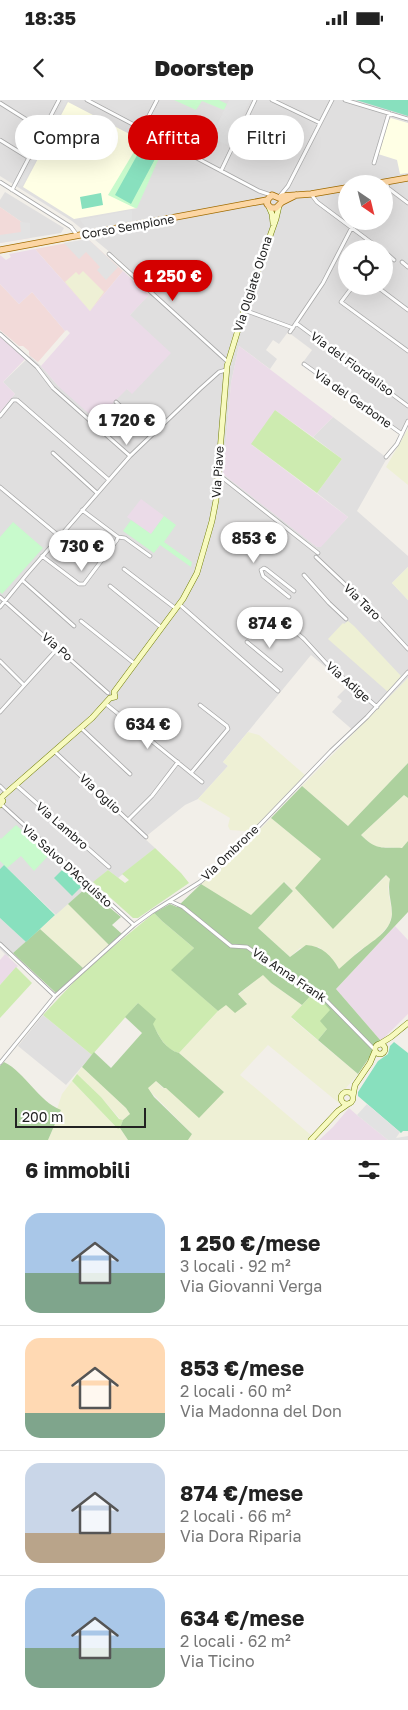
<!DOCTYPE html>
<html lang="it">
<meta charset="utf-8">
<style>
body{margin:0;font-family:"Golos Text",sans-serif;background:#f2f2f2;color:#222;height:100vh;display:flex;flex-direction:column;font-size:19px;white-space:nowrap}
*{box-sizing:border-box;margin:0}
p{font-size:16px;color:#767676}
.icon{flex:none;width:28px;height:28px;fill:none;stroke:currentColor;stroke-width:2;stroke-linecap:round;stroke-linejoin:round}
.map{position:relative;height:1040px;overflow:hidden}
.drawer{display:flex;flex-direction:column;background:#fff;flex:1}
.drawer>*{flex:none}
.hud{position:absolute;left:15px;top:15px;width:379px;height:45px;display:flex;gap:10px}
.needle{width:32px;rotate:145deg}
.buttons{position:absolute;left:338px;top:75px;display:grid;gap:10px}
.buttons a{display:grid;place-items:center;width:55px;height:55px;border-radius:50%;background:#fff;box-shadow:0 5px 20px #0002;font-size:25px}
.scale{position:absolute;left:15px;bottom:12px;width:131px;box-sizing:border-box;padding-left:5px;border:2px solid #222;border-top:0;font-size:14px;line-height:18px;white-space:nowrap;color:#222;-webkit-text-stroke:4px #fff;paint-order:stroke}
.price{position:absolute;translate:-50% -42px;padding:0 11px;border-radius:18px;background:#fff;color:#222;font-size:16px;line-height:32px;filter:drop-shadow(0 1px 2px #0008)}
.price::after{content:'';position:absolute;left:50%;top:30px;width:15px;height:11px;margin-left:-8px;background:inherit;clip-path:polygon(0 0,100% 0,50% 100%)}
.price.active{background:#d40000;color:#fff}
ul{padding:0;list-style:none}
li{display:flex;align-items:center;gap:15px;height:125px;padding:0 25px}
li+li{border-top:1px solid #e0e0e0}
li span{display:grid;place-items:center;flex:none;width:140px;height:100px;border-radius:15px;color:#555}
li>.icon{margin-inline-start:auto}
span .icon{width:60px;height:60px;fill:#fffc;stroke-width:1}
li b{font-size:21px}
h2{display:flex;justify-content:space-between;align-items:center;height:60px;padding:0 25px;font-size:21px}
.pill{padding:0 18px;border-radius:22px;background:#fff;box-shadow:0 5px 20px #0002;font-size:18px;line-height:45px}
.pill.active{background:#d40000;color:#fff}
.status{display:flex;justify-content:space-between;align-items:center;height:35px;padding:0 25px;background:#fff;direction:ltr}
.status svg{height:14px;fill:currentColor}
header{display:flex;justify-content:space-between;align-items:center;height:65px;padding:0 25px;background:#fff;font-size:22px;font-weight:800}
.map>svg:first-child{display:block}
.residential{fill:#e0dfdf;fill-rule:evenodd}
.commercial{fill:#f2dad9}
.industrial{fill:#ebdbe8}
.education{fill:#ffffe5}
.farmland{fill:#eef0d5}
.grass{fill:#cdebb0}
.forest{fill:#add19e}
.park{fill:#c8facc}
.pitch{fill:#88e0be}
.parking{fill:#e2e2e2}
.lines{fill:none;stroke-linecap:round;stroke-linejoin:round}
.street-casing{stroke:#a9a9a9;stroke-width:4.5}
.secondary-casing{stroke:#707d05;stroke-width:6}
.primary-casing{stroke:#a06b00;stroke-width:7}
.street{stroke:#fff;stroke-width:3}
.secondary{stroke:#f7fabf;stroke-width:5}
.primary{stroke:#fcd6a4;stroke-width:5.5}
.labels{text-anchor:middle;stroke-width:5;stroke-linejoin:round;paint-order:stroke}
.street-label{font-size:12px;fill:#222;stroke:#fff}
</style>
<div class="status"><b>18:35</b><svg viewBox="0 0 49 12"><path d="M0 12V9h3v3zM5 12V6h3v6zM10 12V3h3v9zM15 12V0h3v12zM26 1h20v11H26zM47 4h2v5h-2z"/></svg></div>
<header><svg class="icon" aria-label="back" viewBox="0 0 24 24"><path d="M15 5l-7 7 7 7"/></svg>Doorstep<svg class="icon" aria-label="search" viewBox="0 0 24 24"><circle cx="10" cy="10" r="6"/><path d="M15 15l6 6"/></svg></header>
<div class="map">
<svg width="408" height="1040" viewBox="0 0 408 1040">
<rect width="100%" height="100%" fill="#f2efe9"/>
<!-- residential -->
<path class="residential" d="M0,0H408V318L401,331L358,301L348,299L301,265L312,250L288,232L279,244L273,240L266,250L277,259L270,269L239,246L231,283L223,374L317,447H320L348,417L317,393L342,359L313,337L333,317L387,358L357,411L408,456V467L392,483L408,500V578L355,632L332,612L342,601L337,597L348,586L311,555L223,662L228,666L198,699L185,705L144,738L155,748L118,778L108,770L56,815L4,765L0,769V312L15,294L3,282L30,256L41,266L59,287L127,289L132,293L130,215L152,191L117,158L72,121L0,76ZM346,84H384V121H346ZM346,149H384V186H346Z
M5,92L64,128L61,133L30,138V124L23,123L0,107V100Z
M0,818L26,842L8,857L0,849Z
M43,915L92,955L66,985L18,946Z"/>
<!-- commercial -->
<path class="commercial" d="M0,107L23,123H30V138L0,143Z
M88,139L123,171L90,211L35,149Z
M0,184L19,204L32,192L65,231L38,262L29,255V251L23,246H19L0,230Z"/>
<!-- industrial -->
<path class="industrial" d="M35,149L90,211L123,171L149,195L130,215L171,253L132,294L127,289L96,320L59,287L41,266L70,233L67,230L65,231L32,192L19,204L0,184V155L6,160L11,157L9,154Z
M0,237L25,259L3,282L15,294L0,312Z
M239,246L333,317L313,337L275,310L252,345L348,417L321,447H317L305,438L223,374L231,283Z
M141,399L164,416L151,434L127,417Z
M395,826L408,840V914L381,941L336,889Z
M5,854L18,866L0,885V860Z
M349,1008L357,1015L388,1040H319L333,1027Z"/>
<!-- education -->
<path class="education" d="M68,2L141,40L138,46L137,108L74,119L23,87Z
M391,18L408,23V73L400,74L397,60L378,54L389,19Z"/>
<!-- farmland -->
<path class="farmland" d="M83,171L104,192L90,211L65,182L76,172L79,175Z
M408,329V385L386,367Z
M408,467V500L392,483Z
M348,521L354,526L401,576L388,592L328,539L343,523L344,524Z
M408,578V663L348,726L302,686Z
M248,632L259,635L305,675L249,734L245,731L230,730L228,726L230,718L198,699L228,666L223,662Z
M404,695L408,698V741L402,748L377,747L372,745L361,735Z
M271,718L321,759L333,828L387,775L390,779L388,788L392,814L389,825L375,841L360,850L339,870L337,865L319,847L300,848L290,857L258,828L293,791L285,782L251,816L201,784L229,762Z
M68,804L109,845L83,868L40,829Z
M263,874L271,883L302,905L291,918L358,974L341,994L340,1004L268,945L240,975L312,1036L308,1040H188L192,1034L147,988L156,981L163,988L224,992L179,953L218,911L226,904L246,903L238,895Z
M82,967L126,1008L130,1014L123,1020L120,1019L101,997L77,974Z
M72,981L118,1029L120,1028L128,1040H48L61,1011L57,1009L62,994Z"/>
<!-- grass -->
<path class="grass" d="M275,310L342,359L317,393L251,344Z
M155,748L181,773L189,783L138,818H133L93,782L108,770L125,783L129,780L122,774Z
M154,813L162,821L194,848L172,870L218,911L179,953C164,949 160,936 152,924C148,917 143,910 138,903L92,955L43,915L85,870Z
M16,867L32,883L0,918V885Z
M314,892L331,910L327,929L318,940L291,917Z
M77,974L101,997L119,1019L123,1020L120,1028L118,1029L72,981Z"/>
<!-- forest -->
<path class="forest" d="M408,663V698L404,695L361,735C377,751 382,747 402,748L408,741V812L336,889L381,941L374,944L372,948L373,952L358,974L318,940L327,929L320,921L330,910L314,892L302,905L271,883L263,875L238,894L247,904L235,913L226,905L218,911L171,870L194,848L162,821L154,813L170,804L177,807L201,784L251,815L284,782L293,791L258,828L290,857L306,845C322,846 332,856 339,869C346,863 352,857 360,851C372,841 391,832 392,814C392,802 387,791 390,779L386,775L333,829L295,788L321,759L271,718L302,686L348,726Z
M86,788L121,817L112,825L122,834L109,845L68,804Z
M40,829L83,868L56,893L13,853Z
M138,903L156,919L153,924C159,937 165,949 179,953L224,992L199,1018L166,988H164L156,981L148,988L154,997L192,1034L188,1040H128L120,1028L123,1020L130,1014L126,1008L82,967L94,952L111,968L142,933L125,917Z
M4,962C26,973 38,1001 61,1010L48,1040H0V966Z"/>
<!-- park -->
<path class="park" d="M174,0H219L227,4L224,10L202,1L196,10Z
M145,37L164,47L137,108H135L108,95L141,40L143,41Z
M164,416L176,425L164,442L192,462L191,467L160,445L154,453L123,431L131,420L151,434Z
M13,422L43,448L2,494L0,492V437Z
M16,725L49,755L34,771L21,756L7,768L0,761V738L1,739Z"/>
<!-- pitch -->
<path class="pitch" d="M356,0H408V16Z
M140,50L155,59L131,104L115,95Z
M101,93L103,105L82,109L80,97Z
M4,765L55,815L26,842L0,818V769Z
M64,768L83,785L72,796L54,778Z
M394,942L408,953V1031H403L401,1033L358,996V992L378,961L388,954L390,946Z"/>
<!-- parking -->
<path class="parking" d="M64,0L67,1L22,86L19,85Z
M229,0H250L228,45L211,38Z
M165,26L188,37L183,47L160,36Z
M132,110V122L88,130L80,120Z
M20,122L30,123V138L0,143V135L21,132Z
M88,139L118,167L106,180L97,170L100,167L86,152L79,159L64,143Z
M367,1004L400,1032L396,1038L408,1036V1040H388L357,1015Z"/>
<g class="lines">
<!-- street casing -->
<g class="street-casing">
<path id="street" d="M87,0L259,91L271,95
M272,0L320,23
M345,0L408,19
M0,3L43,30
M142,29L157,0
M0,40L29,58
M374,63L389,13
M221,71L255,0
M0,82L71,127L77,135
M386,82L388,88L408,103
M12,90L59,0
M311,94L317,102L380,149
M279,97L288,86L332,0
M384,151L394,160
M109,154L228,262
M402,162L408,167
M353,186L341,202L408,251
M376,186L408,210
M244,210L293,228
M296,223L408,306
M290,232L323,183L352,127
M0,234L37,267L53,288L130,356
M304,264L402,334
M116,302L151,335
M0,316L13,300H17L109,380
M53,353L97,393
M386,357L397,344L408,321
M219,375L318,453
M0,387L59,436
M82,410L118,437L125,438L150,456
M42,456L79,484H84L117,440L118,437
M316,457L369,507L408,549
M124,469L175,508
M304,475L329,503L346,519
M22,480L74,526
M110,486L162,528
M0,497L108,593
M289,497L263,476L261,470L264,468L266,469L294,491
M179,504L278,591
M0,507L27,474L130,356L200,289L219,272L226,270
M276,515L304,539L326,563L377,607
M81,521L135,564
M247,542L281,570
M0,561L24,585
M106,604L202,682
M0,612L58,548
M81,628L130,674
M54,651L146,737
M191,673L228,629L227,626L200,605
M16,685L109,767
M0,686L7,693
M1,704L134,825
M128,720L152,696L178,662
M170,801L183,807L231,846L247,847L297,882L318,892L375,950
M0,844L55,896
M0,963L55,896L134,825L152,812L200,782L227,759L331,651L367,617L408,572"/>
</g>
<!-- secondary casing -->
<g class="secondary-casing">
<path id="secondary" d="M269,107L272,114L273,123
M0,705L3,701L1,698L3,696L92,618L110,598L115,597L114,592L183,499L197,473L212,421L216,400L227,266L244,210L276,119L279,106
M375 949a5 5 0 1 1 10 0a5 5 0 1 1-10 0Z
M378,945L391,937L408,923
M341 998a6 6 0 1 1 12 0a6 6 0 1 1-12 0Z
M353,996L355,985L370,963L375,951
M311,1040L338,1011L348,1004"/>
</g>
<!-- primary casing -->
<g class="primary-casing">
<path id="primary" d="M374,84L408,78
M296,95L282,102L276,108H271L267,104L268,99L272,95L279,98L283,96L311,94L346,88
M0,150L267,100"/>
</g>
<!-- street -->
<use href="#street" class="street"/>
<!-- secondary -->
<use href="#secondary" class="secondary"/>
<!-- primary -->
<use href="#primary" class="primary"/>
</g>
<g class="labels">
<!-- street labels -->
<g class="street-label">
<text transform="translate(128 127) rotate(-10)" y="4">Corso Sempione</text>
<text transform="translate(253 184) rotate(-72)" y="4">Via Olgiate Olona</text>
<text transform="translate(352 264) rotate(36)" y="4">Via del Fiordaliso</text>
<text transform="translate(353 299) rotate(35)" y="4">Via del Gerbone</text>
<text transform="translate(218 372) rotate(-86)" y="4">Via Piave</text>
<text transform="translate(362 502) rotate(44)" y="4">Via Taro</text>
<text transform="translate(57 547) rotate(41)" y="4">Via Po</text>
<text transform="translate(348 582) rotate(41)" y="4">Via Adige</text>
<text transform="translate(100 694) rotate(43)" y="4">Via Oglio</text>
<text transform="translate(62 726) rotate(41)" y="4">Via Lambro</text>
<text transform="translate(230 753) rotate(-44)" y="4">Via Ombrone</text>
<text transform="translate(67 766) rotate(42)" y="4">Via Salvo D'Acquisto</text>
<text transform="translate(289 875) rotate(34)" y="4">Via Anna Frank</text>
</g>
</g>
</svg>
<div class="buttons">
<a><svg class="needle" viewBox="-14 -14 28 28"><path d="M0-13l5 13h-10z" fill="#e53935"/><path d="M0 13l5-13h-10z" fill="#767676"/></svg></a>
<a><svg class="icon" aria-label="locate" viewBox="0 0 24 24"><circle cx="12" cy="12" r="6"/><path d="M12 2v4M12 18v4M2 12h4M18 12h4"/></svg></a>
</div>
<div class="scale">200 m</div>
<b class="price active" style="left:173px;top:202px">1 250 €</b>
<b class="price" style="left:127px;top:346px">1 720 €</b>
<b class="price" style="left:254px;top:464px">853 €</b>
<b class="price" style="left:82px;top:472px">730 €</b>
<b class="price" style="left:270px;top:549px">874 €</b>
<b class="price" style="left:148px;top:650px">634 €</b>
<div class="hud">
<a class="pill">Compra</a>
<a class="pill active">Affitta</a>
<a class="pill">Filtri</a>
</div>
</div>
<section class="drawer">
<h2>6 immobili<svg class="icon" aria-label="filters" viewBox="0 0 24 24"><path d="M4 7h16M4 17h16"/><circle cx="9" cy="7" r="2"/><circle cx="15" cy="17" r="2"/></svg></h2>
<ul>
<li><span style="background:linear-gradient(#a9c7e8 60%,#7fa58c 0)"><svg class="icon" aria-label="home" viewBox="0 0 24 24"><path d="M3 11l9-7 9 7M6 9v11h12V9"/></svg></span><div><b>1 250 €/mese</b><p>3 locali · 92 m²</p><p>Via Giovanni Verga</p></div></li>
<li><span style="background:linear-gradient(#ffd9b3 75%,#7fa58c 0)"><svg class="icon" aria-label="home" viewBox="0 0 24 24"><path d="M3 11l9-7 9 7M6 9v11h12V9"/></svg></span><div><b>853 €/mese</b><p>2 locali · 60 m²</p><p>Via Madonna del Don</p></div></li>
<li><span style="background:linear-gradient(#c9d6e8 70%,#b9a48a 0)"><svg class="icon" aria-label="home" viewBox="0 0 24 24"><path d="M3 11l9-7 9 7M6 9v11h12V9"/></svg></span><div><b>874 €/mese</b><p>2 locali · 66 m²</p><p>Via Dora Riparia</p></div></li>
<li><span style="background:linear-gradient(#a9c7e8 60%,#7fa58c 0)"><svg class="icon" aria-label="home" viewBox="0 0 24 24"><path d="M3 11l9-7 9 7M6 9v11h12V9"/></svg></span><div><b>634 €/mese</b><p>2 locali · 62 m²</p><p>Via Ticino</p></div></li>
</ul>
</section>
